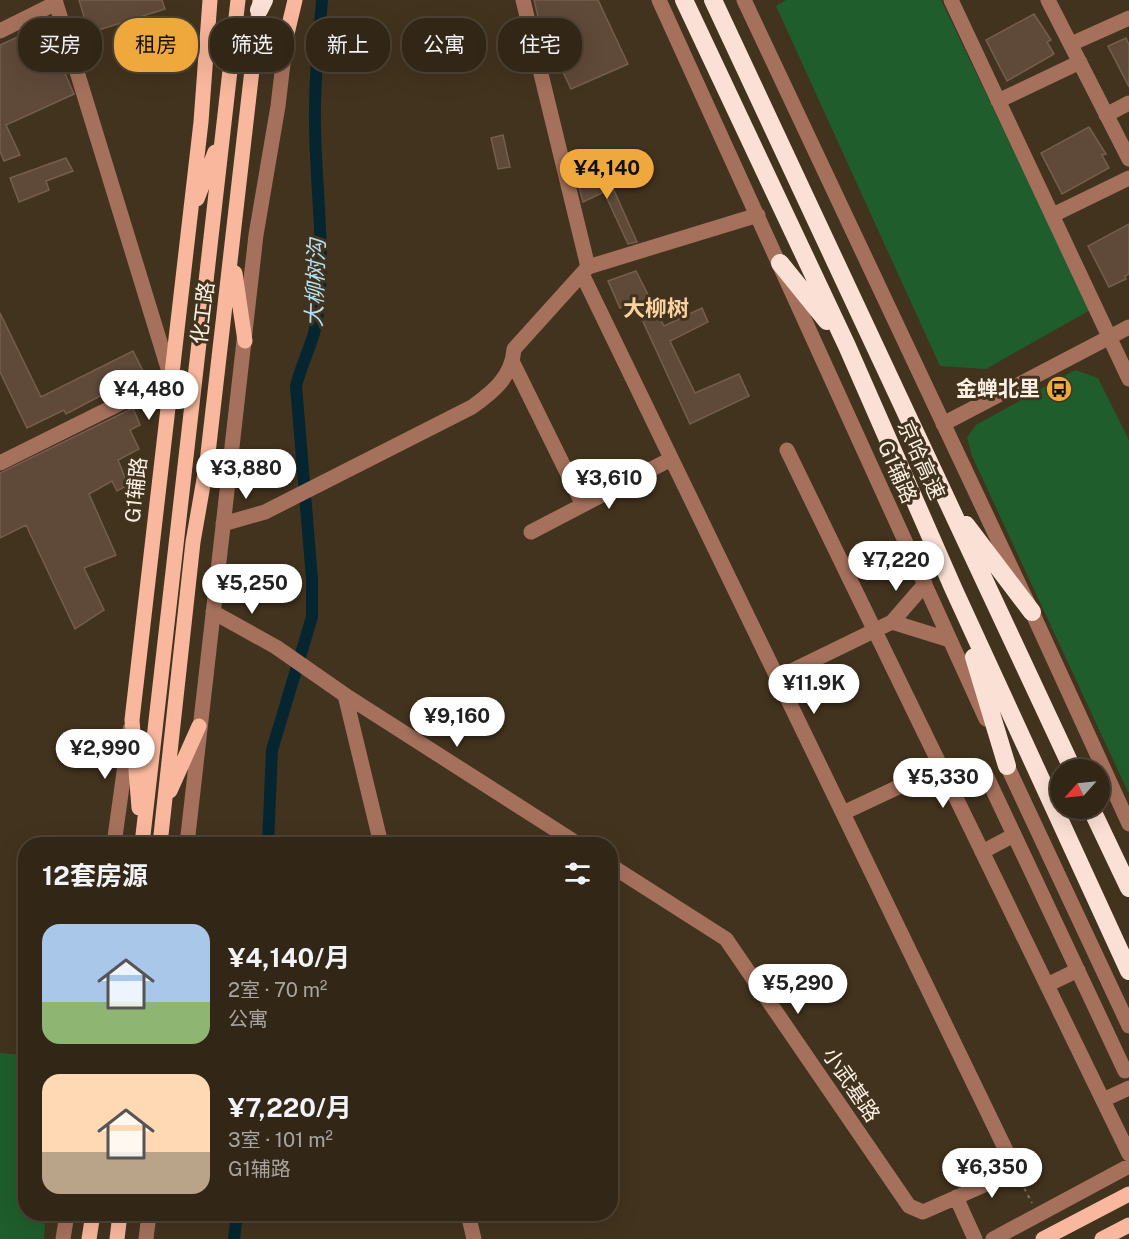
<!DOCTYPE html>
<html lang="zh">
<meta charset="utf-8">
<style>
body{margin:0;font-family:"Public Sans","Noto Sans SC",sans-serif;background:#3a2e1f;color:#f1f3f6;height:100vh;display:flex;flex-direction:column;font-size:22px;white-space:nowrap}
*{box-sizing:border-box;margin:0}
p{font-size:20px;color:#a8a5a1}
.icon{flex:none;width:33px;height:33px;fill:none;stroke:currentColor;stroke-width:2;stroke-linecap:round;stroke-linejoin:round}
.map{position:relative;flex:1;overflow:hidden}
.side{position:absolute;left:18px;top:837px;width:600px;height:384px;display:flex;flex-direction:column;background:#322616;border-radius:24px;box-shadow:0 6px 24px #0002,0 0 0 2px #4d4335}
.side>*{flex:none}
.guide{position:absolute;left:18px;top:18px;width:600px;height:54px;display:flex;gap:12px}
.needle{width:39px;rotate:243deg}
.fabs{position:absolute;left:1050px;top:759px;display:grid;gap:12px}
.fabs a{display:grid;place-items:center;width:60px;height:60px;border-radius:50%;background:#322616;box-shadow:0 6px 24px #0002,0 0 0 2px #4d4335;font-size:30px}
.price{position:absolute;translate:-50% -51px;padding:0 14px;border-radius:21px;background:#fff;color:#222;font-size:20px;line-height:39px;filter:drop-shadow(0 2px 3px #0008)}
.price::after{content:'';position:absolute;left:50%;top:36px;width:18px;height:14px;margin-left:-9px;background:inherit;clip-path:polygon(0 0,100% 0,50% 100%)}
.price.selected{background:#eea83c;color:#111}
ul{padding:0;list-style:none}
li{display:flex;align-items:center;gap:18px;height:150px;padding:0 24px}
li span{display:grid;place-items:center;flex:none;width:168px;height:120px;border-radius:18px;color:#555}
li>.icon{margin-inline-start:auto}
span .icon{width:72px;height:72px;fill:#fffc;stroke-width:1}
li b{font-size:26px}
h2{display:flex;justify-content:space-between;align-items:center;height:72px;padding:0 24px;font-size:26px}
.chip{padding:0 21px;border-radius:24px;background:#322616;box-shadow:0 6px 24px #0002,0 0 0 2px #4d4335;font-size:21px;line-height:54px}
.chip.selected{background:#eea83c;color:#111}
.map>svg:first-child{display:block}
.green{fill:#1f5d2c}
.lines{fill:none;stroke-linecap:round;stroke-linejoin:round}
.canal{stroke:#052630;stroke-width:12}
.building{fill:#5f4939;stroke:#755e4d;stroke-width:1.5}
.path{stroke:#837664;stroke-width:2;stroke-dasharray:3 4.5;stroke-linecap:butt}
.minor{stroke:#a6715c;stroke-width:15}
.major{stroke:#f9b89d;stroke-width:15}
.highway{stroke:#fae0d5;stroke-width:18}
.labels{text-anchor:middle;stroke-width:6;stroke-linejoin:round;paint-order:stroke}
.street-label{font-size:21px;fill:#faf1e4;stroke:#42331e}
.poi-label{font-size:21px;font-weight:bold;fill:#faf1e4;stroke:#42331e;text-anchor:end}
.water-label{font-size:22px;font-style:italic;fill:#b3e1f3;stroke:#42331e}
.neighbourhood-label{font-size:22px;font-weight:bold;fill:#fbd3a0;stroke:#42331e}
</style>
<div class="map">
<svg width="1129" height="1239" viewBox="0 0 1129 1239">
<rect width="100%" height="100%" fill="#42331e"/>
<!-- green -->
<path class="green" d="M786,0H941L1090,310L986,369L940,366L776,6Z
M1075,370L1098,378L1129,440V794L972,456L967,437L976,425Z
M0,1053L25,1055L26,1214H46L44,1239H0Z"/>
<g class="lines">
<!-- canal -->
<path class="canal" d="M268,844L272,750L312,617V579L296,386C302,361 316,338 318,312C326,245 314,177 315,110C315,73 319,37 322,0
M234,1239L237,1214"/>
</g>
<!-- building -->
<path class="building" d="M79,0H162L165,9L89,33Z
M534,0H598L628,64L571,89L539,21Z
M1034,14L1051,40L1047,42L1054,54L1007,81L986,40Z
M44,25L74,94L6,125L20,155L4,161L0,151V45Z
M1126,38L1129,45V87L1108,46Z
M1089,127L1106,154L1102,155L1109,168L1062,194L1041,153Z
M503,135L510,167L498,169L491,138Z
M66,158L73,171L46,181L49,190L19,202L10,178Z
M605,170L637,242L628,244L604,192L583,202L578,184Z
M1129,224V274L1125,276L1126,279L1109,287L1088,246Z
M636,271L664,326L702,308L708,322L670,341L695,393L739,374L749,396L690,424L634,302L620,308L608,281Z
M0,313L41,397L133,351L144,373L66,414L64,410L27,428L0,372Z
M133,408L140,425L130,430L139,449L118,460L128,485L117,491L112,481L89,494L116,555L84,568L104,610L75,629L26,525L0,538V473Z"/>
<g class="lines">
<!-- path -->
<path class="path" d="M1021,1182L1032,1203"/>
<!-- minor -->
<path class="minor" d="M523,0L588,267
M659,0L986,719
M744,0L1032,612L1129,824
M951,0L1129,379
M1048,0L1129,159
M0,31L56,3
M1071,44L1129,18
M998,101L1080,62
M1106,115L1129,103
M1053,215L1129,178
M582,274L1016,1171L923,1212L909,1206L726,939L610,865
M513,363L583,505
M943,424L1129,327
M787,450L1129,1154
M0,463L171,378L55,0
M223,524L265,512L472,407C493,392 512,377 514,349L588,267L758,215
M531,532L671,459
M213,612L276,647L345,695L578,844
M892,622L950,640
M777,678L892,622L925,584
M345,695L381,844
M1003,757L1129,1026
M985,773L1125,1071
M843,813L941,767
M114,844L130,729
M187,844L256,235L278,106L286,38
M982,852L1014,835
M1047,985L1078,970
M1103,1100L1129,1088
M956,1197L975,1239
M468,1214L474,1239
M63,1239L67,1214
M146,1239L149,1214
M993,1239L1129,1166"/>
<!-- major -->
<path class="major" d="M286,38L295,0
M197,199L215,152
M235,273L245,341
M170,791L199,726
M139,808L132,720L201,122L210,0
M142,844L238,0
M160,844L193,542L207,462L260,0
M89,1239L93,1214
M117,1239L120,1214
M1043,1239L1129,1194
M1102,1239L1129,1225"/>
<!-- highway -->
<path class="highway" d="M684,0L847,346L954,590L1129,971
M713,0L1073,770
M259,10L264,0
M780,263L827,321
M966,525L1032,612
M974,657L1007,766
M1091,808L1129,888"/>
</g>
<!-- icons -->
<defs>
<g id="bus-disc" transform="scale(1.35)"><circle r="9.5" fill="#eea83c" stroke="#42331e"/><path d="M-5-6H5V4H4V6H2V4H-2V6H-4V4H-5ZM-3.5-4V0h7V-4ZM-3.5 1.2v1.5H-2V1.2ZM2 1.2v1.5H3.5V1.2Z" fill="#111"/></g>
</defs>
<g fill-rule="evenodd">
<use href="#bus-disc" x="1059" y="389"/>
</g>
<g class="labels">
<!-- street labels -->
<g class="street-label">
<text transform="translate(203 313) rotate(-83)" y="7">化工路</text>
<text transform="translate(921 460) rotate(66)" y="7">京哈高速</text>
<text transform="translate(897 472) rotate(66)" y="7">G1辅路</text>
<text transform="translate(136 490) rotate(-84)" y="7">G1辅路</text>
<text transform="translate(851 1085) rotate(56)" y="7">小武基路</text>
</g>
<!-- poi labels -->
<g class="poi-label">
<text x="1040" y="396">金蝉北里</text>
</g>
<!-- water labels -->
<g class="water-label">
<text transform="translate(315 283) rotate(-88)" y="8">大柳树沟</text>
</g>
<!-- neighbourhood labels -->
<g class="neighbourhood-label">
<text x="656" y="316">大柳树</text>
</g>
</g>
</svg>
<div class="fabs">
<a><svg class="needle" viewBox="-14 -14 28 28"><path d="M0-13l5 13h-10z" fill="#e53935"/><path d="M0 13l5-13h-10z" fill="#a8a5a1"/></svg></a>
</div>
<b class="price selected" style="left:607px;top:200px">¥4,140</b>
<b class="price" style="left:149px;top:421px">¥4,480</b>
<b class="price" style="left:246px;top:500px">¥3,880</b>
<b class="price" style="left:609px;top:510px">¥3,610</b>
<b class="price" style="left:896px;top:592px">¥7,220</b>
<b class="price" style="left:252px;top:615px">¥5,250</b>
<b class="price" style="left:814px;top:715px">¥11.9K</b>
<b class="price" style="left:457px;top:748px">¥9,160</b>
<b class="price" style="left:105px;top:780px">¥2,990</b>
<b class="price" style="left:943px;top:809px">¥5,330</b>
<b class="price" style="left:798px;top:1015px">¥5,290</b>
<b class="price" style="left:992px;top:1199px">¥6,350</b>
<div class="guide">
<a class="chip">买房</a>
<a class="chip selected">租房</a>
<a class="chip">筛选</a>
<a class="chip">新上</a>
<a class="chip">公寓</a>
<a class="chip">住宅</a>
</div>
<section class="side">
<h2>12套房源<svg class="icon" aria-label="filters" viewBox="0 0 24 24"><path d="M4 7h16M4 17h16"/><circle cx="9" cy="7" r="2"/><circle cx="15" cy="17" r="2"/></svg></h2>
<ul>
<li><span style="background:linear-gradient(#a9c7e8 65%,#8fb573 0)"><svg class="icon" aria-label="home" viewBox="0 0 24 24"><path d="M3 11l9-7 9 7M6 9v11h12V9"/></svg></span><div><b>¥4,140/月</b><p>2室 · 70 m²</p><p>公寓</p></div></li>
<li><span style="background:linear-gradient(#ffd9b3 65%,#b9a48a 0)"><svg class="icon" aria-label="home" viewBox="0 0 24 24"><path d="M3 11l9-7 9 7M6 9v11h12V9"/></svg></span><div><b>¥7,220/月</b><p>3室 · 101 m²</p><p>G1辅路</p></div></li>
</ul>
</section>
</div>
